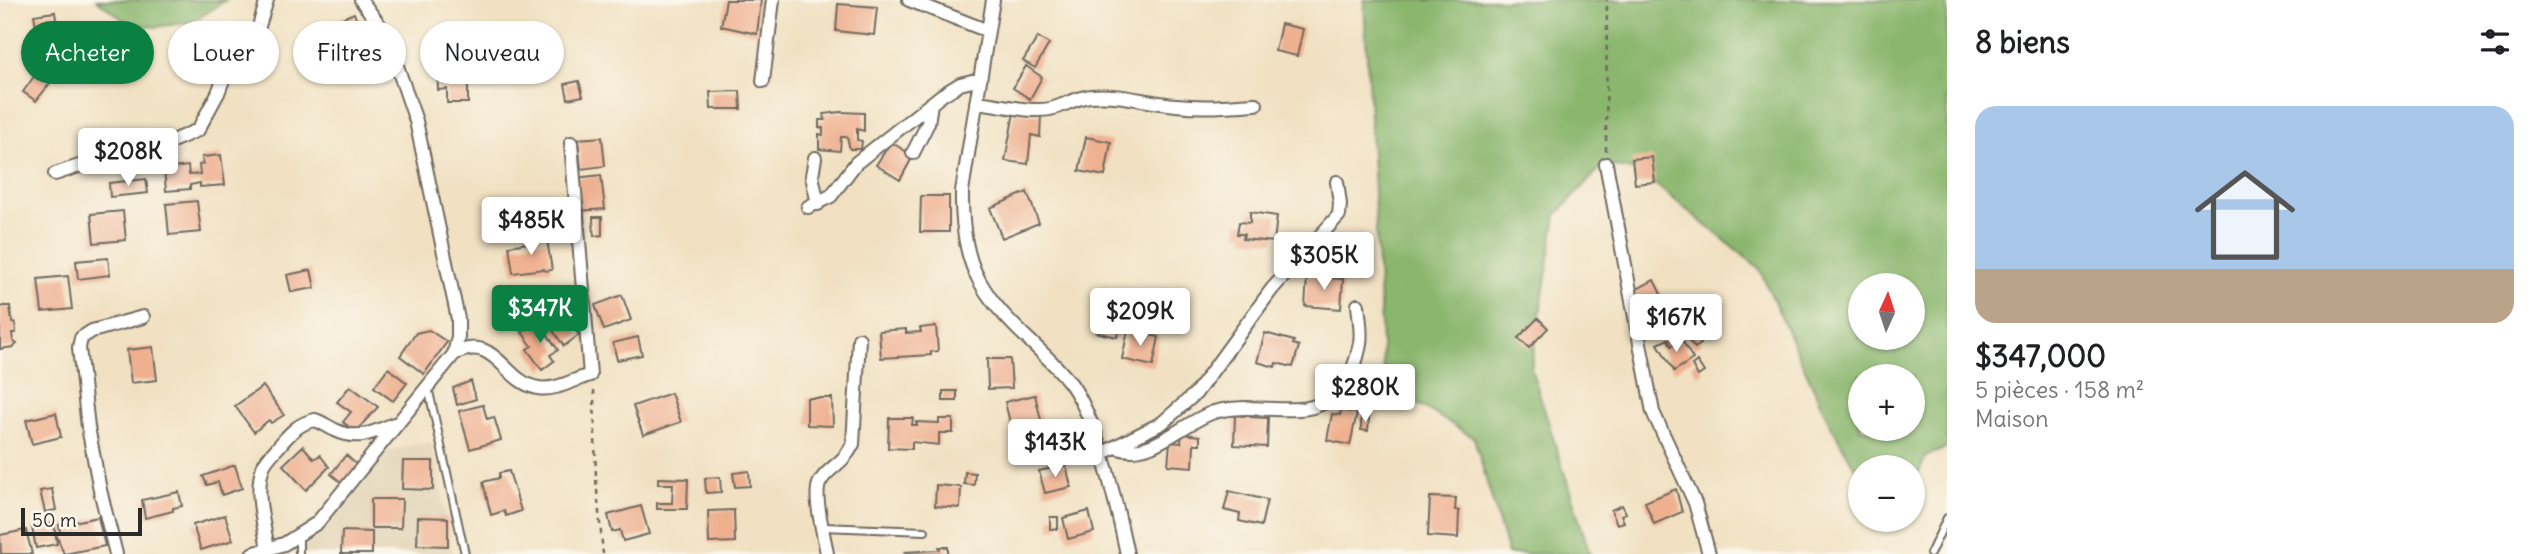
<!DOCTYPE html>
<html lang="fr">
<meta charset="utf-8">
<style>
body{margin:0;font-family:Delius,sans-serif;background:#f2f2f2;color:#202124;height:100vh;display:flex;flex-direction:column;font-size:26px;white-space:nowrap}
*{box-sizing:border-box;margin:0}
p{font-size:23px;color:#757577}
.icon{flex:none;width:38px;height:38px;fill:none;stroke:currentColor;stroke-width:2;stroke-linecap:round;stroke-linejoin:round}
.map{position:relative;flex:1;overflow:hidden}
.drawer{display:flex;flex-direction:column;background:#fff;width:595px}
.drawer>*{flex:none}
.hud{position:absolute;left:21px;top:21px;width:665px;height:63px;display:flex;gap:14px}
.needle{width:46px;rotate:3deg}
.buttons{position:absolute;left:1848px;top:273px;display:grid;gap:14px}
.buttons a{display:grid;place-items:center;width:77px;height:77px;border-radius:50%;background:#fff;box-shadow:0 2px 5px #0004;font-size:35px}
.scale{position:absolute;left:21px;bottom:18px;width:121px;box-sizing:border-box;padding-left:7px;border:4px solid #2b2b2b;border-top:0;font-size:19px;line-height:24px;white-space:nowrap;color:#2b2b2b;-webkit-text-stroke:5px #fbf7ec;paint-order:stroke}
.price{position:absolute;translate:-50% -60px;padding:0 16px;border-radius:7px;background:#fff;color:#222;font-size:23px;line-height:46px;filter:drop-shadow(0 2px 4px #0008)}
.price::after{content:'';position:absolute;left:50%;top:42px;width:21px;height:16px;margin-left:-10px;background:inherit;clip-path:polygon(0 0,100% 0,50% 100%)}
.price.on{background:#0b8043;color:#fff}
ul{padding:0;list-style:none}
li{display:grid;align-content:center;gap:14px;height:371px;padding:0 28px}
li+li{border-top:2px solid #e0e0e0}
li span{display:grid;place-items:center;height:217px;border-radius:21px;color:#555}
li>.icon{margin-inline-start:auto}
span .icon{width:126px;height:126px;fill:#fffc;stroke-width:1}
li b{font-size:30px}
h2{display:flex;justify-content:space-between;align-items:center;height:84px;padding:0 28px;font-size:30px}
.chip{padding:0 24px;border-radius:32px;background:#fff;box-shadow:0 2px 5px #0004;font-size:24px;line-height:63px}
.chip.on{background:#0b8043;color:#fff}
main{display:flex;flex:1;min-height:0}
.map>svg:first-child{display:block}
.built{fill:#e1d2b4}
.forest{fill:#8ab66d;stroke:#5a704c;stroke-width:2;fill-rule:evenodd}
.building{fill:#efb090}
.lines{fill:none;stroke-linecap:round;stroke-linejoin:round}
.service-casing{stroke:#706b60;stroke-width:10}
.minor-casing{stroke:#706b60;stroke-width:16}
.path{stroke:#706b60;stroke-width:2.5;stroke-dasharray:5 5;stroke-linecap:butt}
.service{stroke:#fff;stroke-width:6}
.minor{stroke:#fff;stroke-width:12}
</style>
<main>
<div class="map">
<svg width="1947" height="554" viewBox="0 0 1947 554">
<rect width="100%" height="100%" fill="#fbf7ec"/>
<filter id="ink" filterUnits="userSpaceOnUse"><feTurbulence type="fractalNoise" baseFrequency=".0143" numOctaves="2"/><feDisplacementMap in="SourceGraphic" scale="14" xChannelSelector="R" yChannelSelector="G"/><feConvolveMatrix kernelMatrix="1 2 1 2 8 2 1 2 1" color-interpolation-filters="sRGB"/></filter>
<filter id="wash" filterUnits="userSpaceOnUse"><feTurbulence type="fractalNoise" baseFrequency=".00686" numOctaves="4" result="noise"/><feDisplacementMap in="SourceGraphic" scale="28" xChannelSelector="R" yChannelSelector="G"/><feGaussianBlur stdDeviation="1.57" result="paint"/><feColorMatrix in="noise" values="0 0 0 0 0 0 0 0 0 0 0 0 0 0 0 0 0 1.4 0 .05"/><feComposite in="paint" operator="in"/></filter>
<g filter="url(#wash)">
<rect width="100%" height="100%" fill="#f1e1c2"/>
<!-- built -->
<path class="built" d="M431,442L453,554H294L318,537L388,451Z"/>
<!-- forest -->
<path class="forest" d="M97,0H226L192,22L154,27L126,22Z
M1364,0H1947V448L1926,456L1913,486V467H1860V477L1828,420L1759,268L1640,172L1604,164L1556,215L1531,368L1590,554H1508L1474,438L1384,383ZM1860,285H1913V338H1860ZM1860,376H1913V429H1860Z"/>
<g id="blocks">
<!-- building -->
<path class="building" d="M726,0H761L757,34L721,26Z
M838,4L877,7L874,35L836,31Z
M55,12L59,42L62,43L65,40L77,49L36,101L23,92L47,58L42,56L44,52L32,45L38,36L34,15Z
M354,13L365,42L346,49L335,21Z
M328,23L339,52L320,59L309,30Z
M1281,24L1303,29L1297,56L1275,51Z
M1038,37L1049,44L1035,68L1023,61Z
M468,61V103H447V89L438,90L437,62Z
M1026,66L1042,77L1030,99L1013,88Z
M579,81L583,96L568,99L565,84Z
M740,91L741,109H711L710,92Z
M840,112L864,113V131L857,129V140L862,141L861,149H850L847,137H841L840,151L819,149V134L823,135V128H819V120H825L824,114Z
M1014,112L1041,115L1040,137L1031,135L1028,164L1005,161Z
M602,137L605,166L581,169L578,139Z
M1086,137L1111,142L1105,176L1079,171Z
M891,142L913,156L900,180L876,165Z
M221,155L225,185L200,187V183L190,185V189L166,191L164,169L188,166L189,175L200,174L199,165L203,164L202,157Z
M1652,157L1655,182L1635,184L1632,159Z
M601,175L605,209L578,211L575,178Z
M146,179L148,193L110,197L109,183Z
M1027,192L1039,223L1002,238L990,208Z
M921,196H949V232H920Z
M197,201L201,232L169,235L166,204Z
M123,211L126,240L94,243L91,214Z
M1250,212L1277,216L1274,242L1243,239L1244,234H1237L1239,222L1250,223Z
M593,217H602V235L594,236Z
M547,240L552,270L545,271L544,269L513,273L509,246Z
M108,258L110,275L78,279L76,261Z
M311,270L315,288L291,292L287,275Z
M68,276L72,309L42,312L38,279Z
M1307,276L1343,279L1341,309L1305,306Z
M1654,280L1665,302L1643,312L1633,291Z
M622,295L631,320L604,330L595,305Z
M3,306H10L12,323L15,322L16,333H12L13,341L17,344L13,347L0,349V308Z
M564,315L579,335L564,346L549,325Z
M1538,318L1548,328L1529,348L1518,338Z
M538,321L558,350L550,355L554,361L542,370L527,349L532,346L522,332Z
M1097,324L1119,330L1117,337L1095,332Z
M936,326L938,351L931,352V355L881,358L879,331L906,329V333L921,332L920,328Z
M429,330L447,342L424,374L400,356L416,333Z
M1128,330L1159,337L1153,366L1122,359Z
M1265,333L1294,341L1293,344L1299,346L1293,367L1276,363L1275,367L1257,362Z
M1695,335L1701,344L1695,348L1688,340Z
M638,337L642,355L617,360L613,343Z
M1668,339L1671,346L1682,340L1693,359L1674,371L1658,344Z
M153,347L157,380L131,383L127,350Z
M987,359H1010L1012,388L988,389Z
M1697,361L1704,372L1698,376L1692,365Z
M388,368L407,383L393,401L374,387Z
M471,381L476,399L457,405L453,388Z
M263,386L284,415L271,423L269,420L254,432L235,406Z
M350,386L378,407L355,432L343,422L351,412L337,402Z
M943,391H957V401H943Z
M671,393L681,422L643,435L633,406Z
M1035,395L1042,424L1012,431L1005,402Z
M807,398H832L833,426L807,425Z
M483,405L487,419L494,417L501,440L470,449L459,411Z
M1341,410L1357,413L1350,445L1327,440L1332,414L1340,415Z
M56,413L61,437L32,444L26,420Z
M1244,414H1252L1251,417L1268,418L1267,447L1234,445L1235,415L1244,416Z
M889,418H913L912,425H917L916,422L939,423V419H953V433H939V445L912,442V449L888,448Z
M1361,418H1369L1368,431L1361,430Z
M1182,434L1200,436V444H1194L1193,467L1168,465L1170,442L1181,443Z
M303,446L314,459L320,455L329,467L306,490L283,465Z
M346,455L359,467L346,486L331,474Z
M403,461H433V490L402,489Z
M235,465L242,488L222,495L218,482L207,485L203,476Z
M1066,465L1071,487L1045,493L1039,471Z
M509,471L521,511L506,516L504,511L491,515L483,482L499,478V473Z
M749,471L750,486L735,487L733,473Z
M965,472L975,473L974,485L964,484Z
M720,477L721,492L706,493L705,478Z
M658,478L688,479L687,509H657V503H672L673,484H658Z
M936,485L961,487L960,508L935,506Z
M52,489L56,510L45,512L40,491Z
M1676,489L1682,512L1654,524L1645,502Z
M1229,491L1267,500L1261,526L1239,521L1240,514L1224,510Z
M179,492L182,506L173,508V511L145,518L142,500Z
M1430,497L1456,498L1455,510L1459,511L1458,538L1428,536Z
M371,499H402L401,528H371Z
M1622,505L1626,513L1621,515L1624,522L1617,524L1611,510Z
M641,506L649,534L623,541L620,530L612,532L608,515Z
M734,510L735,542L709,543L708,511Z
M1089,511L1094,532L1068,539L1063,518Z
M225,515L233,540L201,550L193,525Z
M98,517L105,546L64,554L56,534L60,532L59,525Z
M418,517L448,518V546L417,545Z
M1050,517H1058V529H1050Z
M54,523L57,544L36,548L32,527Z
M26,530L32,554H1L0,535Z
M342,531L372,532V554H341Z
M939,547H948V554H906L905,552L940,550Z"/>
</g>
</g>
<g filter="url(#ink)">
<use href="#blocks" fill-opacity="0" stroke="#706b60" stroke-width="2"/>
<g class="lines">
<!-- service casing -->
<g class="service-casing">
<path id="service" d="M428,387L465,554
M823,527L925,531
M299,534V554
M1930,554L1947,518"/>
</g>
<!-- minor casing -->
<g class="minor-casing">
<path id="minor" d="M909,0L988,31
M993,0L962,191C961,262 978,292 1029,340C1044,355 1061,369 1073,387C1099,426 1117,507 1127,554
M763,81L773,0
M976,102C999,104 1028,113 1050,109C1064,106 1077,97 1091,96C1119,93 1148,103 1176,105C1203,108 1229,106 1256,104
M913,153L928,123L931,104
M815,158L812,176L818,204
M1606,164L1653,412L1695,503L1709,554
M55,174L121,152L170,142L198,130L218,93L228,67L259,26L267,0
M808,207L831,196L856,163L942,95L960,84L980,79
M454,354C496,332 503,382 538,388C555,391 573,380 590,375L571,143
M1115,447C1151,461 1181,423 1214,412C1241,404 1271,411 1300,409C1335,407 1355,376 1360,343C1362,331 1359,317 1358,305
M1101,454L1162,423L1196,393L1272,289L1339,215L1340,204L1337,182
M268,549C264,524 254,492 263,467C266,459 274,452 280,445C290,433 299,423 315,420C322,422 328,427 335,430C357,441 373,433 394,424
M116,554L100,490L88,427L79,348L81,338L92,331L143,317
M252,554L284,544L317,523L454,354L458,337V319L416,121L386,34L361,0
M827,554C825,538 812,495 820,482C828,467 843,465 853,444L859,339"/>
</g>
<!-- path -->
<path class="path" d="M1606,151L1607,0
M594,390L596,480L603,554"/>
<!-- service -->
<use href="#service" class="service"/>
<!-- minor -->
<use href="#minor" class="minor"/>
</g>
</g>
</svg>
<div class="buttons">
<a><svg class="needle" viewBox="-14 -14 28 28"><path d="M0-13l5 13h-10z" fill="#e53935"/><path d="M0 13l5-13h-10z" fill="#757577"/></svg></a>
<a>+</a>
<a>−</a>
</div>
<div class="scale">50 m</div>
<b class="price" style="left:128px;top:188px">$208K</b>
<b class="price" style="left:531px;top:257px">$485K</b>
<b class="price" style="left:1324px;top:292px">$305K</b>
<b class="price on" style="left:540px;top:345px">$347K</b>
<b class="price" style="left:1140px;top:348px">$209K</b>
<b class="price" style="left:1676px;top:354px">$167K</b>
<b class="price" style="left:1365px;top:424px">$280K</b>
<b class="price" style="left:1055px;top:479px">$143K</b>
<div class="hud">
<a class="chip on">Acheter</a>
<a class="chip">Louer</a>
<a class="chip">Filtres</a>
<a class="chip">Nouveau</a>
</div>
</div>
<section class="drawer">
<h2>8 biens<svg class="icon" aria-label="filters" viewBox="0 0 24 24"><path d="M4 7h16M4 17h16"/><circle cx="9" cy="7" r="2"/><circle cx="15" cy="17" r="2"/></svg></h2>
<ul>
<li><span style="background:linear-gradient(#a9c7e8 75%,#b9a48a 0)"><svg class="icon" aria-label="home" viewBox="0 0 24 24"><path d="M3 11l9-7 9 7M6 9v11h12V9"/></svg></span><div><b>$347,000</b><p>5 pièces · 158 m²</p><p>Maison</p></div></li>
</ul>
</section>
</main>
